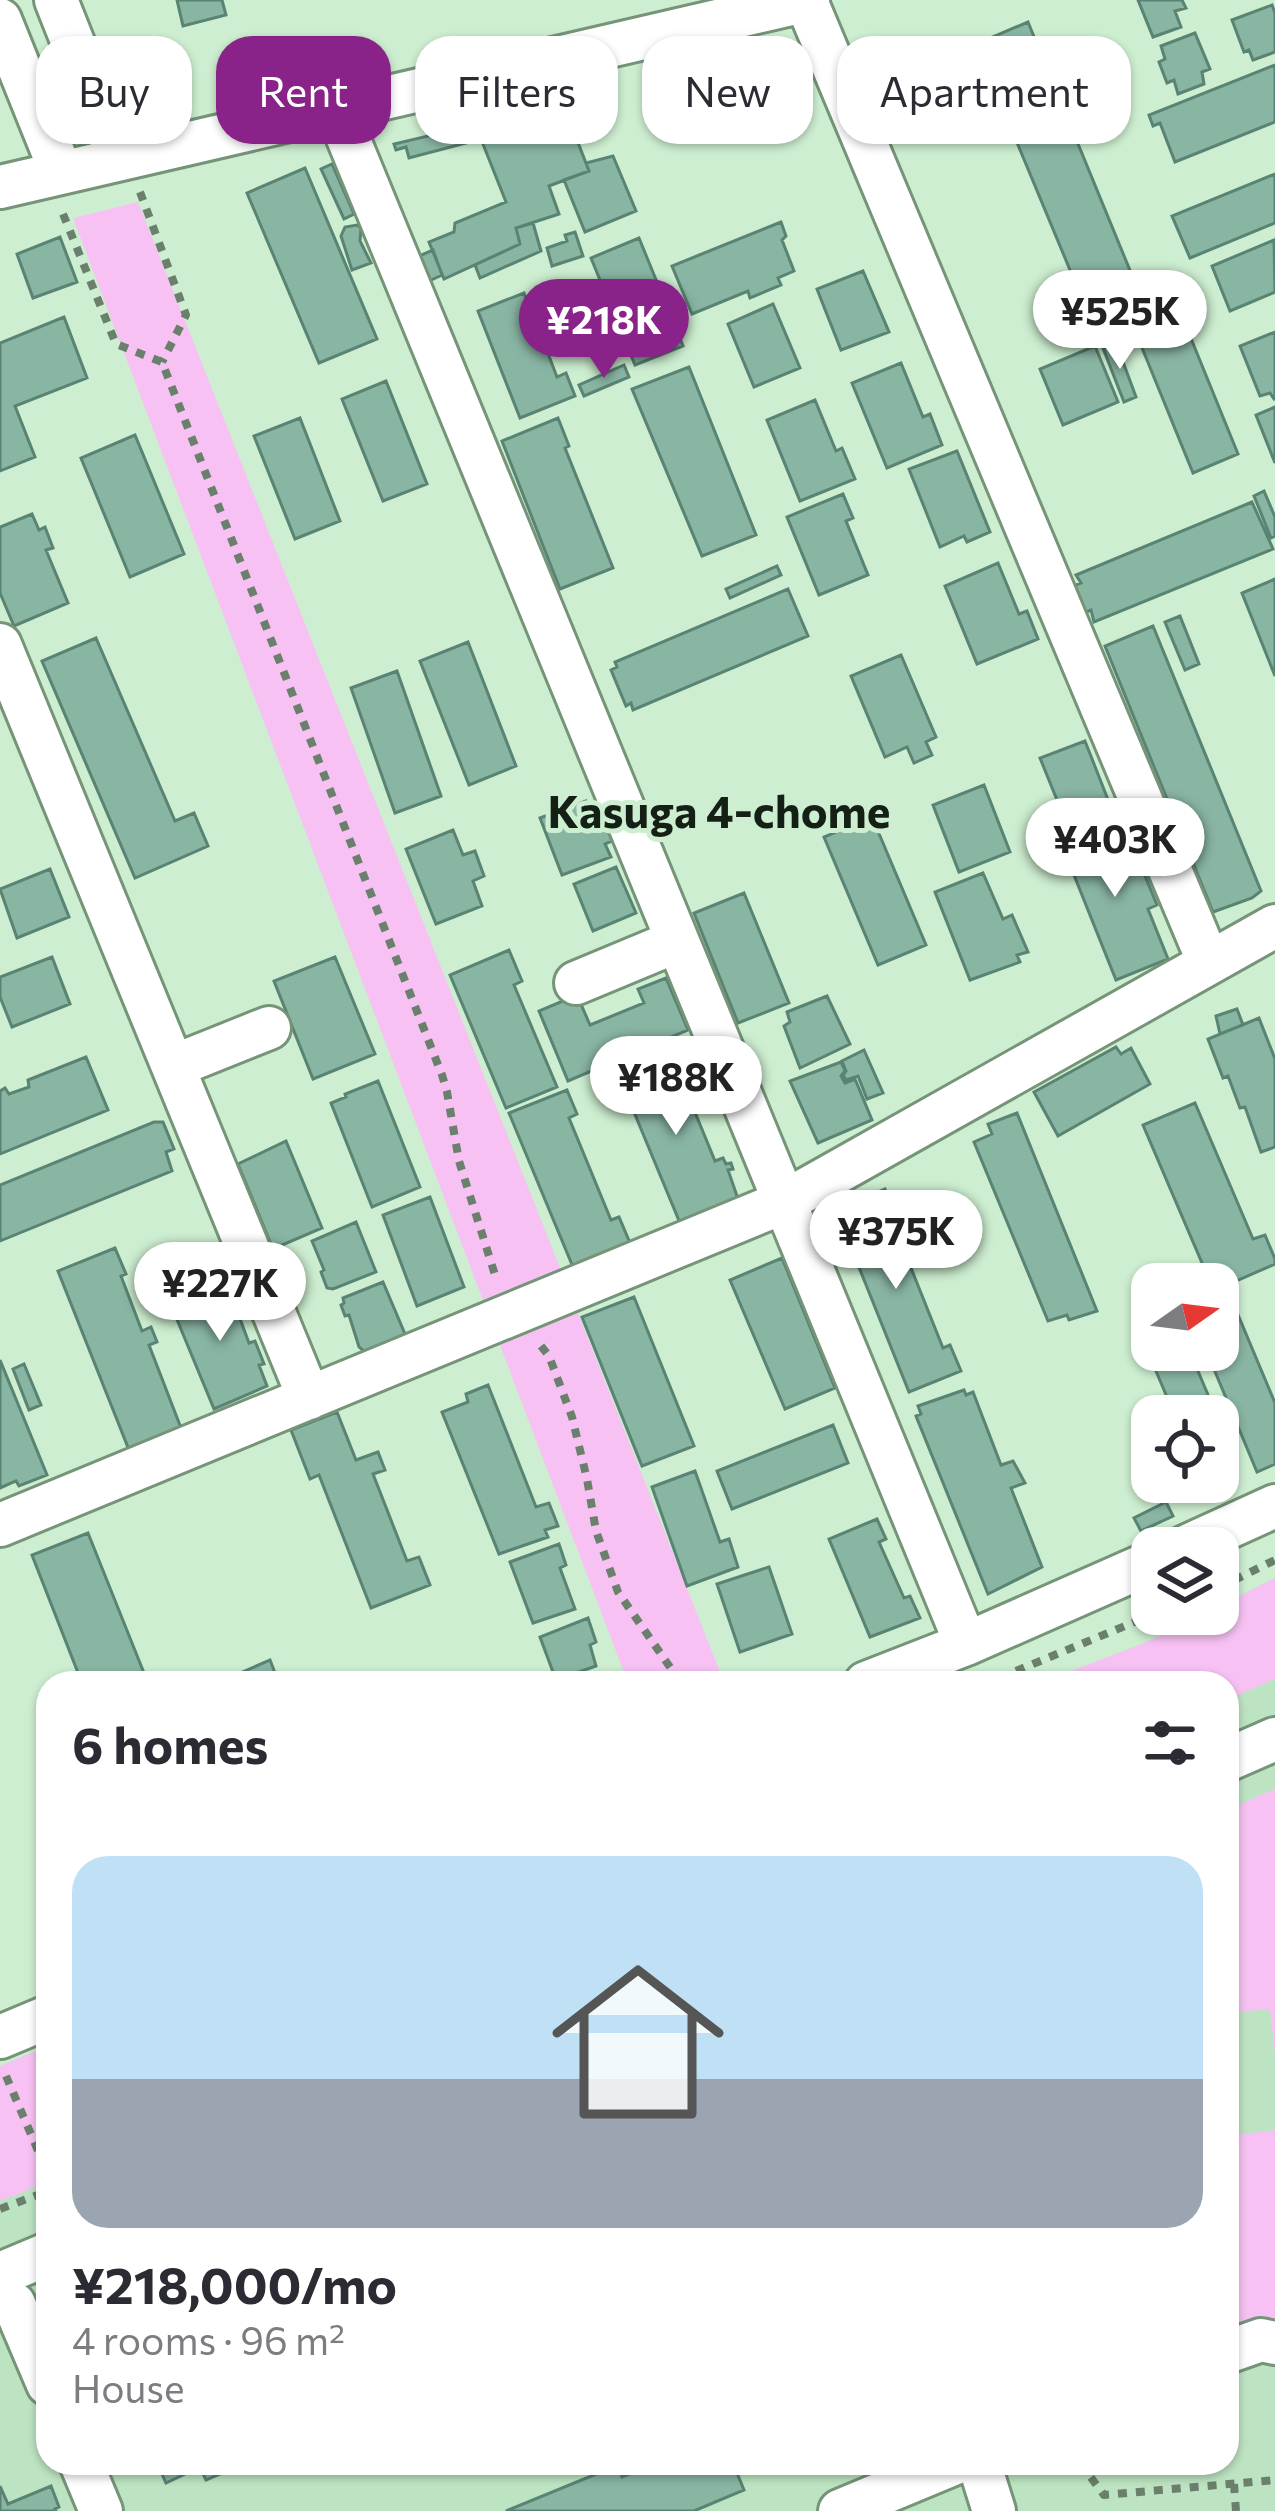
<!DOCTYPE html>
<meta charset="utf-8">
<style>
body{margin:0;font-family:Commissioner,sans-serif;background:#f2f2f3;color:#2b2b33;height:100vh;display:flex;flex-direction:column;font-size:45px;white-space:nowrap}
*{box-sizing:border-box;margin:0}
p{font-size:39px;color:#7c7c81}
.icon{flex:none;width:66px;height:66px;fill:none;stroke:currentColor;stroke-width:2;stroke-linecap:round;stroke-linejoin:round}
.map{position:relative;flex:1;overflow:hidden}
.side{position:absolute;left:36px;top:1671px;width:1203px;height:804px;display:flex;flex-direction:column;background:#fff;border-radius:36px;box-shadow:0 3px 9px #0004}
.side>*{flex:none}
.top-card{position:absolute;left:36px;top:36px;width:1203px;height:108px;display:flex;gap:24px}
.needle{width:78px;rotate:76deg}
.fabs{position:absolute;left:1131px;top:1263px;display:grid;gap:24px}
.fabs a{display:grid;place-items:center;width:108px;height:108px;border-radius:24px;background:#fff;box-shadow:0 3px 9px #0004;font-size:60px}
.price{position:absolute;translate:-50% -102px;padding:0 27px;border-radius:42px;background:#fff;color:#222;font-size:39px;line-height:78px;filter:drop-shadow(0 3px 6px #0008)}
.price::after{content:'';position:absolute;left:50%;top:72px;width:36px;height:27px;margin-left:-18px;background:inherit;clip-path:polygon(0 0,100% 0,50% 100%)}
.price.on{background:#892289;color:#fff}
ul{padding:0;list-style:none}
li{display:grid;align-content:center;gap:24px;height:636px;padding:0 36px}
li+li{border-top:3px solid #e1e1e2}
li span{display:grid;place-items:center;height:372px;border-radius:36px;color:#555}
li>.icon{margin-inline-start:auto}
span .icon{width:216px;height:216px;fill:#fffc;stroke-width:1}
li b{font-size:51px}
h2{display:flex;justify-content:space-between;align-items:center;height:144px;padding:0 36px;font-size:51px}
.chip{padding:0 42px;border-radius:36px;background:#fff;box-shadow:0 3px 9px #0004;font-size:42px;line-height:108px}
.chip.on{background:#892289;color:#fff}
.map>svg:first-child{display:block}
.built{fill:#bde4c2}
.green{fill:#f7c2f3}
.building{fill:#89b5a3;stroke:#598372;stroke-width:3}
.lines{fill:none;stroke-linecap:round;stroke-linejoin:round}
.minor-casing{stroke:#759478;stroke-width:48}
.path{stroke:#6a806d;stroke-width:8;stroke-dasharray:9 9;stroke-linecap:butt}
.minor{stroke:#fff;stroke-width:42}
.labels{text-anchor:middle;stroke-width:10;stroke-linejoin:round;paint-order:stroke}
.neighbourhood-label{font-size:45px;font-weight:bold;fill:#142016;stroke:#cdeed0}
</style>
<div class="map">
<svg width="1275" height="2511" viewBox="0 0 1275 2511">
<rect width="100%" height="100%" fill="#cdeed0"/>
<!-- built -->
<path class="built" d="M1275,1578V2511H0V2066L48,2046V2463H1227V1683H1040L1147,1642L1203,1614H1218V1607Z"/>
<!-- green -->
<path class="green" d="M138,202L724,1682L721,1683H628L73,218Z
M1275,1578V1679L1227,1700V1683H1040L1147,1642L1203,1614H1218V1607Z
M1275,1789V2054L1270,2009L1227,2013V1810Z
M48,2046V2182L0,2201V2066Z
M1275,2130V2332L1227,2337V2136Z"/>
<!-- building -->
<path class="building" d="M177,0H222L226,15L183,26Z
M1138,0H1182L1186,8L1175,11L1181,27L1153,37Z
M1272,5L1275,13V52L1253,60L1249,50L1244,52L1232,20Z
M1028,22L1136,285L1085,306L976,44Z
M1195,33L1210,69L1202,72L1204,84L1178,94L1174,80L1167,83L1159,62L1165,59L1161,46Z
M1275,65V122L1175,162L1160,123L1153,126L1149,115Z
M563,104L589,171L549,186L559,214L516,228L520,244L444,279L429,242L454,232L455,223L506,202L477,129Z
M470,126L474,141L409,158L406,147L396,150L394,144Z
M613,156L636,211L585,232L564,180L589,171L586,163Z
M332,164L354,214L344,219L321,169Z
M305,168L377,339L319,363L247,193Z
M1275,174V223L1190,258L1172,216Z
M781,222L786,236L782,240L794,271L778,278L781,285L750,298L748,291L692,314L672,266Z
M533,223L541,251L480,278L475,265L520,244L516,228Z
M357,225L361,228L360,241L371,263L352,270L341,236L345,227Z
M575,232L583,256L552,266L547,248L567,241L565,235Z
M60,237L77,282L33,298L17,254Z
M639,238L683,346L635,365L591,258Z
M1274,240L1275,292L1230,311L1212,266Z
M433,250L442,275L429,281L419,256Z
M863,271L889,332L841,350L817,289Z
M524,293L531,313L541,309L551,334L542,338L557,377L566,373L575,396L520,418L478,311Z
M773,304L800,368L754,387L728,324Z
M1179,309L1238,454L1193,473L1134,328Z
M64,317L87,378L15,406L35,457L0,471V343Z
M1275,332V398L1274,399L1270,393L1260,396L1240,346Z
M1116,343L1136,397L1124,402L1103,348Z
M1095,346L1118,402L1063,425L1040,369Z
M901,363L923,417L930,414L942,445L887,468L852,383Z
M624,365L629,377L584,396L579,385Z
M689,367L756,535L702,556L632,389Z
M386,381L427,484L383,501L342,399Z
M815,400L836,451L842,448L855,479L800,501L767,420Z
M1275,407V463L1256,415Z
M300,418L340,521L295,539L254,436Z
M558,418L569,446L565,448L613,568L560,589L502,441Z
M135,435L184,554L130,577L81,458Z
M957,451L990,532L967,542L964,536L940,547L909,469Z
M1264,491L1275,517V536L1271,538L1254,496Z
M843,494L853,518L846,521L868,575L819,595L787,517Z
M1252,502L1273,549L1094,622L1091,610L1084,613L1073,586L1081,583L1076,575Z
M32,514L39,530L45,527L53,548L46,550L68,603L14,626L0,593V527Z
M998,563L1019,614L1027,611L1038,639L977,664L945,586Z
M777,566L781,575L730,598L726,589Z
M1275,579V676L1242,593Z
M788,589L808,636L633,710L631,703L626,706L611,670L617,667L615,662Z
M1180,616L1199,664L1185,670L1165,622Z
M1153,626L1261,891L1252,898L1213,912L1105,646Z
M96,638L175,821L194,813L208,846L135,878L42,661Z
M468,642L516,766L469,785L420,661Z
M901,655L936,737L926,742L932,755L914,763L907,747L885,757L851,676Z
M397,671L441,796L395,813L351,688Z
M1085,741L1112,810L1068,827L1040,758Z
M984,785L1010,852L959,872L933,805Z
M586,801L594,822L604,818L612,841L605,844L611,857L562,875L540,818Z
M872,817L926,945L878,965L824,837Z
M1110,820L1131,870L1141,866L1157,905L1148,909L1168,959L1116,980L1060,840Z
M453,830L463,855L475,851L484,876L473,881L482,906L436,924L406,849Z
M616,867L636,913L593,931L574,884Z
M50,869L69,917L17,938L0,889Z
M983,873L1003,919L1012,915L1028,952L1017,955L1020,962L970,980L935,892Z
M744,893L789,1003L738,1023L694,913Z
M509,950L522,981L514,985L557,1087L506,1108L450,975Z
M52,957L70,1004L12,1027L0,997V977Z
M335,957L375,1054L313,1079L274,981Z
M666,978L688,1030L568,1081L539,1011L577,995L590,1025L644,1003L638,989Z
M827,996L850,1044L800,1068L784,1026L790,1022L787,1012Z
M1237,1009L1243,1025L1220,1034L1216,1016Z
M1259,1018L1275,1059V1147L1261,1152L1245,1107L1240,1108L1228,1076L1223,1078L1208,1039Z
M1116,1047L1121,1054L1131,1048L1150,1084L1058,1136L1034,1092Z
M669,1049L715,1161L723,1158L726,1164L731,1163L733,1169L728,1170L738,1199L680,1223L617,1071Z
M864,1050L883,1093L867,1099L858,1076L846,1080L843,1075L846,1071L842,1061Z
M86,1057L108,1110L0,1154V1091L5,1088L9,1094L29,1087L28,1080Z
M841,1062L845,1071L841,1076L845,1083L855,1079L872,1120L818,1143L790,1081Z
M378,1081L420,1187L372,1207L331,1103L346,1097L345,1094Z
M567,1090L577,1114L569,1118L611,1220L619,1217L630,1243L573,1267L509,1113Z
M1195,1103L1253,1239L1265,1235L1275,1259V1264L1218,1289V1284H1211L1143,1125Z
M1017,1113L1097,1311L1069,1320L1067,1315L1048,1321L974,1142L992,1134L988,1124Z
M154,1122H163L174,1149L166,1152L172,1171L0,1241V1185Z
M286,1141L322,1228L273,1249L238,1164Z
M885,1189L896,1216L891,1218L943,1348L950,1345L961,1371L909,1392L836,1210Z
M430,1197L464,1287L417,1306L383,1215Z
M356,1222L376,1272L333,1289L327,1288L321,1272L324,1270L312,1241Z
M115,1248L126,1274L121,1276L142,1331L151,1327L157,1342L149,1345L181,1428L129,1450L58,1271Z
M782,1258L835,1388L785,1409L730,1280Z
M236,1277L240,1288L234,1290L240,1307L236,1308L249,1343L255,1341L264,1364L259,1365L267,1386L214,1409L171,1305Z
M383,1282L405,1334L365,1352L359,1347L349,1315L345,1316L341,1305L344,1303L343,1298Z
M634,1297L694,1446L642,1466L582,1317Z
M1231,1298L1275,1403V1464L1257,1472L1206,1350H1218V1304Z
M1152,1330V1350H1189L1217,1416H1175L1145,1345L1150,1343L1147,1333Z
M0,1360L47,1475L19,1486L16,1481L0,1488Z
M24,1364L41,1405L29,1410L13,1369Z
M488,1385L536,1507L549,1503L558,1526L545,1530L548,1537L499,1554L442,1412L468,1402L466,1394Z
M964,1390L966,1395L973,1392L1001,1465L1013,1461L1025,1483L1011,1488L1042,1567L988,1594L916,1416L921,1414L918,1406Z
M337,1412L356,1460L378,1452L385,1470L373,1474L407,1561L419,1557L430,1585L371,1608L319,1475L310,1479L291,1430Z
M1218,1420L1237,1465L1218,1473Z
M833,1425L848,1463L732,1509L717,1471Z
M1229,1469L1233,1479L1227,1481L1229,1487L1208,1495L1203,1482H1218V1473Z
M695,1471L720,1542L729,1539L738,1567L687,1586L652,1487Z
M1166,1502L1173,1516L1141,1531L1134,1518Z
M877,1519L886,1539L879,1542L904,1598L910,1596L920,1618L870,1637L829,1539Z
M88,1533L148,1683H82L32,1555Z
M559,1544L566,1565L560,1568L575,1609L533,1623L510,1562Z
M769,1567L792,1634L740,1652L717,1584Z
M588,1618L596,1642L590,1645L596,1666L556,1680L540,1637Z
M270,1660L279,1683H223L222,1681Z
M157,2463H245L206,2480L200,2467L166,2483Z
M657,2463H760L737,2473L744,2490L694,2511H506L618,2465L622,2477Z
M0,2486L8,2504L51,2486L59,2507L55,2509L56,2511H0Z"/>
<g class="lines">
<!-- minor casing -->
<g class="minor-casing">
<path id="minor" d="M56,0L119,159
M806,1L1209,963
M0,20L61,172
M341,107L348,138L966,1644
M0,187L808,0
M0,645L309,1398
M576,983L677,941
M174,1066L269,1028
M0,1525L784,1202L1275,926
M1183,1548L1275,1506
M866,1683L966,1644L1152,1562
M1227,1760L1275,1739
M0,2037L48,2017
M0,2274L48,2254
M14,2304L48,2384
M1227,2352L1261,2340L1275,2343
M81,2463L101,2511
M979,2463L994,2511
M840,2511L955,2463"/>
</g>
<!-- path -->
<path class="path" d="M140,192L186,315L162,362
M63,214L116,344L162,362L442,1075L447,1092L459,1161L496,1278
M541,1346L549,1356L572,1417L587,1479L596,1531L618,1592L681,1683
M1218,1588L1275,1560
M1016,1671L1154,1614
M6,2076L48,2174
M0,2209L43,2193L48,2205
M1080,2463L1104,2495L1275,2480
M1234,2484L1236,2511"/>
<!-- minor -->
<use href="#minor" class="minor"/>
</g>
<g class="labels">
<!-- neighbourhood labels -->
<g class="neighbourhood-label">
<text x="719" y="828">Kasuga 4-chome</text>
</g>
</g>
</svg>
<div class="fabs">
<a><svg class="needle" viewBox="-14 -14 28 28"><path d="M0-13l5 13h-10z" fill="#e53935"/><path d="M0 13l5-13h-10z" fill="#7c7c81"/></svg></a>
<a><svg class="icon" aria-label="locate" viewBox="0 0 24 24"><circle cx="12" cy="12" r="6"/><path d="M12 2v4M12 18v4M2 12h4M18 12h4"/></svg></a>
<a><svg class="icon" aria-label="layers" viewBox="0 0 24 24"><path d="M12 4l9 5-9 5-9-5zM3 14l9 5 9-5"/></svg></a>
</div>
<b class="price" style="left:1120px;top:372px">¥525K</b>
<b class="price on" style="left:604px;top:381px">¥218K</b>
<b class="price" style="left:1115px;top:900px">¥403K</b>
<b class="price" style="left:676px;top:1138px">¥188K</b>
<b class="price" style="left:896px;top:1292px">¥375K</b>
<b class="price" style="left:220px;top:1344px">¥227K</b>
<div class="top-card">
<a class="chip">Buy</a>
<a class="chip on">Rent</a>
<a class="chip">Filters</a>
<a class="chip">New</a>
<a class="chip">Apartment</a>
</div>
<section class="side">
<h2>6 homes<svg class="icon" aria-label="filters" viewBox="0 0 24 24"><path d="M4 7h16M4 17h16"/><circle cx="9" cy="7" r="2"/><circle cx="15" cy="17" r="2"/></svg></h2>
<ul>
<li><span style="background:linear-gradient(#bfe0f5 60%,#9aa5b1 0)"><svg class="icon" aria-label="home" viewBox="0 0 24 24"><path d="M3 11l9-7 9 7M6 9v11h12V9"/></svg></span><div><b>¥218,000/mo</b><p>4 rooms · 96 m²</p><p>House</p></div></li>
</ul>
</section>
</div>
